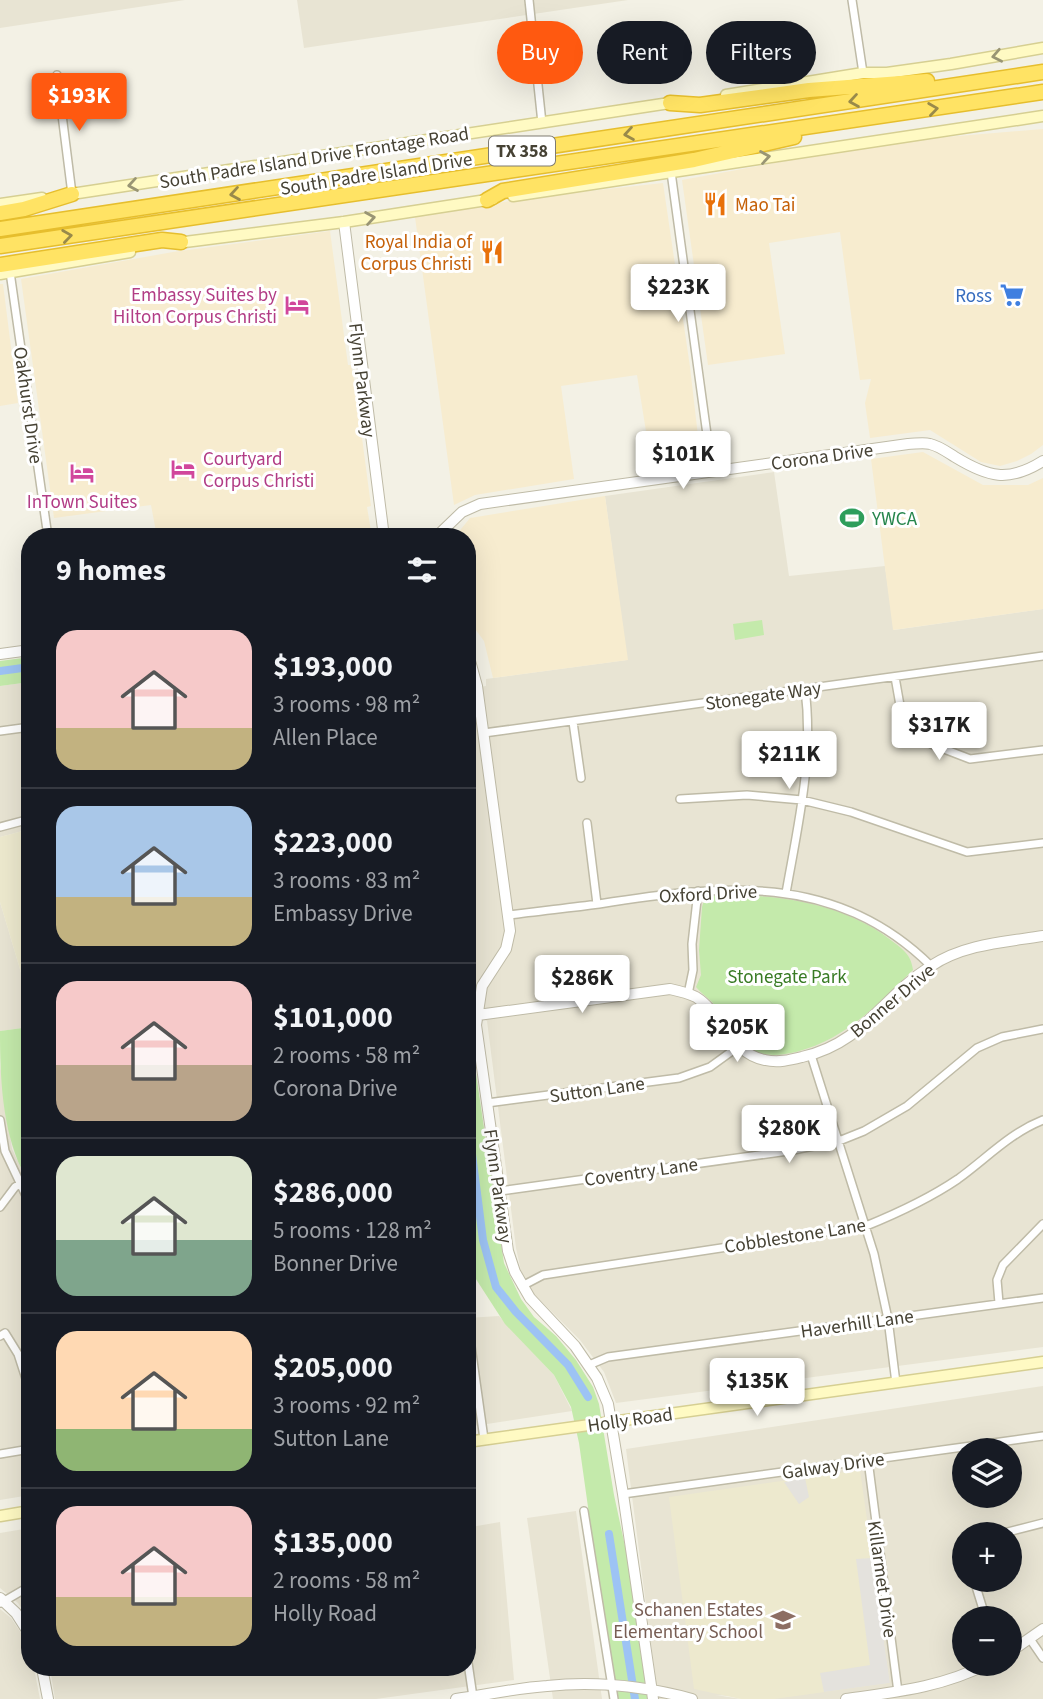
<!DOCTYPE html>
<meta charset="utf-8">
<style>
body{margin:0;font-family:"Source Sans 3",sans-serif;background:#242831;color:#f1f3f6;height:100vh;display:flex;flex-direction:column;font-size:26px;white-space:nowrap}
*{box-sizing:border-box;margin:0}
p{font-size:23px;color:#9ea1a6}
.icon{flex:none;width:38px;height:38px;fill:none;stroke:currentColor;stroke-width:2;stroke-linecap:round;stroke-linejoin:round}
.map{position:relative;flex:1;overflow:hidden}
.details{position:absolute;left:21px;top:528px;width:455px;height:1148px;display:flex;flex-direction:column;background:#171b24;border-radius:28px;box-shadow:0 7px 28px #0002}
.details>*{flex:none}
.banner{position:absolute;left:497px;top:21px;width:441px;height:63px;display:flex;gap:14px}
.fabs{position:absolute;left:952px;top:1438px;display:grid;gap:14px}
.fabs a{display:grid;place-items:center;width:70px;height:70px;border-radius:50%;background:#171b24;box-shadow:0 7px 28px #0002;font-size:35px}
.price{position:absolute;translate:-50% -60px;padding:0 16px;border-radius:7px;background:#fff;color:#222;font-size:23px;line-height:46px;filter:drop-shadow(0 2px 4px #0008)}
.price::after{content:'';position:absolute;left:50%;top:42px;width:21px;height:16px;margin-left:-10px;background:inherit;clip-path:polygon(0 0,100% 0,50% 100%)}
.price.selected{background:#ff5910;color:#fff}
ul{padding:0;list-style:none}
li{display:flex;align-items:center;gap:21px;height:175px;padding:0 35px}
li+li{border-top:2px solid #363941}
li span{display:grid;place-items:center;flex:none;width:196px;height:140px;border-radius:21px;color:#555}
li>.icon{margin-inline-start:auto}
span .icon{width:84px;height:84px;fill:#fffc;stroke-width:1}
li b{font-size:30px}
h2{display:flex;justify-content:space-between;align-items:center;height:84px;padding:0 35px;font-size:30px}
.pill{padding:0 24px;border-radius:32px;background:#171b24;box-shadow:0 7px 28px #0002;font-size:24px;line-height:63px}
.pill.selected{background:#ff5910;color:#fff}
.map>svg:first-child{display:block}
.residential{fill:#e8e4d3;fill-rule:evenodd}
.commercial{fill:#f7eccf}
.education{fill:#ede9ce}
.green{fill:#c4eaab}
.parking{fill:#e4e2dd}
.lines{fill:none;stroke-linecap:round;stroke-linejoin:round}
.canal{stroke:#9dc3f4;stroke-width:8}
.minor-casing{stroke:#bfbba7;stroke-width:10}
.tertiary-casing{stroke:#bfbba7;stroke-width:12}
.secondary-casing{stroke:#d6cf92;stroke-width:13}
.motorway-casing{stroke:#e6be2d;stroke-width:17}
.minor{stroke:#fff;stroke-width:7}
.tertiary{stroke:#fff;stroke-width:10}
.secondary{stroke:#fffac3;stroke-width:10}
.motorway{stroke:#ffe364;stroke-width:14}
.oneway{stroke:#999574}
.oneway2{stroke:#998a4a}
.labels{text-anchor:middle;stroke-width:6;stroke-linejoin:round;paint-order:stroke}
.shield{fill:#fff;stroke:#7e7b71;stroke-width:2}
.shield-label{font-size:18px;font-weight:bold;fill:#464234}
.street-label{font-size:19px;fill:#464234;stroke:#fff}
.food-label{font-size:19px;fill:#c56008;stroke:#fff;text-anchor:start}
.hotel-label{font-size:19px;fill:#b23c85;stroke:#fff;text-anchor:end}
.shop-label{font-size:19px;fill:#366cbe;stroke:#fff;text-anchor:end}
.leisure-label{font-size:19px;fill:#27864d;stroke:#fff;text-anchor:start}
.park-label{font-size:19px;fill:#387b24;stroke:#fff}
.education-label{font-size:19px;fill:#785e54;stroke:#fff;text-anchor:end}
</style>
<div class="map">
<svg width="1043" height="1699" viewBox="0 0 1043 1699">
<rect width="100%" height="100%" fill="#f3f1e5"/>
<!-- residential -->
<path class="residential" d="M0,0H185L0,28Z
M297,0H628L304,48Z
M774,472L789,576L885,566L894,630L1043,609V1347L616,1403L604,1372L580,1340L534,1294L521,1271L516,1248L487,1021L470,1009L467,991V689L486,686V679L627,660L605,496Z
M30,682V829L0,837V686Z
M0,902L22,976L30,1021V1027L0,1031Z
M0,1065L12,1149L22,1170L30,1167V1495L0,1500Z
M499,1316L554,1375L572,1411L467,1427V1318Z
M1043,1386V1699H754H774L716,1695L741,1699H658L626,1449ZM964,1451H1010V1496H964ZM964,1535H1010V1580H964ZM964,1619H1010V1664H964Z
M467,1495L471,1527L500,1522L514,1680L376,1699H55L50,1668H467Z
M576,1511L602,1699H553L527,1518Z
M30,1528V1621L18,1603L0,1588V1533Z
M0,1609L11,1618L25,1639L30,1654V1668H34L40,1699H0Z"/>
<!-- commercial -->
<path class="commercial" d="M1043,129V445L1031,454L1017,461L1000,466L981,462L930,430L870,438L865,403L871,379L860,380L840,232L769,243L785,354L708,365L682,180L829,153L923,139Z
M663,183L690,367L701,462L652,469L637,375L561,386L574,479L475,495L454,505L415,217L534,197Z
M330,231L348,365H351L355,385L371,506L367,507L372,537H218L217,535L157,537L151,505L54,518L21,279L173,252Z
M0,284H3L18,403L0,406Z
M923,452L983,485H1028L1043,478V609L893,630L871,459Z
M605,496L628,660L493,678L484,641L467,618V537H457V534L470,518Z"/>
<!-- education -->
<path class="education" d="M30,829V1021L22,976L0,902V837Z
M860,1470L890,1683L774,1699H741L694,1689L669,1497Z"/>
<!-- green -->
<path class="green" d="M762,620L764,635L735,640L733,624Z
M30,657V682L0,686V661Z
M716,895C774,894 840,902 888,938C901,948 911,953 913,970C877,1005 846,1039 796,1052C783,1055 766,1057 754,1051C735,1041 725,1017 712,1002C707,997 701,993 696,987L701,975L699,950L702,907L704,900Z
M467,991L469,1026L504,1263L521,1299L534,1317L556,1336L576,1360L593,1387L599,1404L614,1495L628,1560L648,1699H615L579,1443L571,1407L554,1375L505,1324L472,1273L467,1237Z
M30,1027V1166L22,1170C2,1129 0,1076 0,1031Z"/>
<!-- parking -->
<path class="parking" d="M805,1478L809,1497L799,1504L784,1482Z
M872,1558L890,1683L824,1692L820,1673L870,1665L856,1559Z"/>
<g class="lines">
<!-- canal -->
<path class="canal" d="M0,671L30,667
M467,1115L483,1240L496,1287L516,1312L568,1365L588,1397
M609,1534L635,1699"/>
<!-- minor casing -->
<g class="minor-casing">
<path id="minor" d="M529,0L542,123
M852,0L863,73
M57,75L72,194
M671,172L712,471
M10,272L48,537
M895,677L901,711L918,735L931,744L970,759L1043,750
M573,722L581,778
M0,731L30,727
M484,733L1043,656
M680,799L747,795L802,800L851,812L967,852L1043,843
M587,823L597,904
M0,827L30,819
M786,893C798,825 814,758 805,689
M509,915C539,911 569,908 599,904C720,885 835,871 931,966
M688,994L693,970L692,944L698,891
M811,1055L874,1254L888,1319L896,1383
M487,1103L679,1078L710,1067L739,1046
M0,1120L5,1151L30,1204
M500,1191L788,1151L839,1141L864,1131L907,1106L977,1048L1002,1037L1043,1029
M0,1207L15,1187L30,1178
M522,1286L543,1275L866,1226C898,1213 930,1198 958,1179C987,1158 1010,1133 1043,1120
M999,1303L997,1280L1003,1265L1043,1224
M467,1318L484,1439
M0,1336L5,1333L18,1354L30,1391
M589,1365L608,1357L1043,1298
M0,1454L30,1449
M868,1460L898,1692
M623,1494L1043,1436
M584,1511L614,1699
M996,1535L1043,1523
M974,1580L986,1619
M1,1603L30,1586
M1030,1639L1043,1658
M467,1656L473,1697"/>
</g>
<!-- tertiary casing -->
<g class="tertiary-casing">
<path id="tertiary" d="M344,222L384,537
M436,537L462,512L480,504L908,444C915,444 923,442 930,444C939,446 947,452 955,457C988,477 1008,483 1043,461
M467,650L477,686L510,931L506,949L482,986L476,1025L508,1251L515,1272L530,1298L575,1346L597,1378L608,1404L623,1494L653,1699
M0,654L30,650
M478,1015L670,989C679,991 688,993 696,997C723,1014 731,1054 765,1060C778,1063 790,1060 802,1057C864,1043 882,997 931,966C964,944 1005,942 1043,936
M0,1598L16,1613L30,1635
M1010,1652L1043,1629
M42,1668L48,1699
M456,1699C486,1695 516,1688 547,1686C595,1681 644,1686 692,1699
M846,1699C895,1692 943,1687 987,1664"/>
</g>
<!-- secondary casing -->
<g class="secondary-casing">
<path id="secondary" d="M726,95L863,73H887L951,64L1043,48
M65,195L676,102
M513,196L1043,116
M0,204L42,198
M177,243L344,222L493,199
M0,274L130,252
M467,1442L1043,1362
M0,1516L30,1511"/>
</g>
<!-- motorway casing -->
<g class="motorway-casing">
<path id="motorway" d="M670,103L700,105L809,90L927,81
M487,200L503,191L694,160L794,137
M0,213L24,209L72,194
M0,229L1043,72
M0,246L1043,92
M0,265L162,240L181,242"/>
</g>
<!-- minor -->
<use href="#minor" class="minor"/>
<!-- tertiary -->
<use href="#tertiary" class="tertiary"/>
<!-- secondary -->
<use href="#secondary" class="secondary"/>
<!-- motorway -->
<use href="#motorway" class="motorway"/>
</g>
<!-- one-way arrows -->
<defs><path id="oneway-chevron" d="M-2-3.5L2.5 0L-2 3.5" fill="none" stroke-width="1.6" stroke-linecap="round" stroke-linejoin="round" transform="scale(1.75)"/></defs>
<g class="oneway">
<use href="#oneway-chevron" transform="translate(997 56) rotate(169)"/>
<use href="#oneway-chevron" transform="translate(765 157) rotate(-9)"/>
<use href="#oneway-chevron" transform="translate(133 185) rotate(171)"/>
<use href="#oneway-chevron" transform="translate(370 218) rotate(-9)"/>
</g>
<g class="oneway2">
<use href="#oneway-chevron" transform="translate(854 101) rotate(171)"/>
<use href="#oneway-chevron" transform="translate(933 109) rotate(-8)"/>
<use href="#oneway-chevron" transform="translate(629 134) rotate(171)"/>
<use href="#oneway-chevron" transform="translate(235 194) rotate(171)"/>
<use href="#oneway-chevron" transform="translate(67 236) rotate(-8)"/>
</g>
<!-- icons -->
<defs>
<g id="restaurant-bare" transform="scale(1.89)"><path d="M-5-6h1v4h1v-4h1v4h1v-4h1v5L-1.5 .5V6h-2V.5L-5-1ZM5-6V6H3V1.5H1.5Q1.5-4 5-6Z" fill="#e8710a" stroke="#fff" stroke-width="2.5" paint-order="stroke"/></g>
<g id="supermarket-bare" transform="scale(1.89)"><path d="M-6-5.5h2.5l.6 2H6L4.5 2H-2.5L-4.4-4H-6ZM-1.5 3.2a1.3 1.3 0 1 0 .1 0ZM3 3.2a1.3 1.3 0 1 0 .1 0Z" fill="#3f7fe0" stroke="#fff" stroke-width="2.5" paint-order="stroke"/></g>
<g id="hotel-bare" transform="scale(1.89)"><path d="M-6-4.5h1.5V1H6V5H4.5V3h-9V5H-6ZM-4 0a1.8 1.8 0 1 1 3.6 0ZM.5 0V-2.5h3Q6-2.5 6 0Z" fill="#d1479c" stroke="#fff" stroke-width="2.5" paint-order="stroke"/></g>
<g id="stadium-bare" transform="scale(1.89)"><path d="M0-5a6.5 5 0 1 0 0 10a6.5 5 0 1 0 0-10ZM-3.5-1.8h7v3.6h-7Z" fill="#2e9e5b" stroke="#fff" stroke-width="2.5" paint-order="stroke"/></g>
<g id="school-bare" transform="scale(1.89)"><path d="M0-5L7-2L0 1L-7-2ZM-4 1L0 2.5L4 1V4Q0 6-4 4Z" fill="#8d6e63" stroke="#fff" stroke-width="2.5" paint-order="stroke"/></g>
</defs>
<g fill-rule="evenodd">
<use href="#restaurant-bare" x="715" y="204"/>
<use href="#restaurant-bare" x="492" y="252"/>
<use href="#supermarket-bare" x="1012" y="295"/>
<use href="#hotel-bare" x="297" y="305"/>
<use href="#hotel-bare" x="183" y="469"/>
<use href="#hotel-bare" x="82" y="473"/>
<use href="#stadium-bare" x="852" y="518"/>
<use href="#school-bare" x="783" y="1620"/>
</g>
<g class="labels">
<!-- shield labels -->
<rect class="shield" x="489" y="136.5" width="66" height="29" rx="5"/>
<g class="shield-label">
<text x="522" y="157">TX 358</text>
</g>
<!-- street labels -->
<g class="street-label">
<text transform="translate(314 157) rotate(-9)" y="7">South Padre Island Drive Frontage Road</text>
<text transform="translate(376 173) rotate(-9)" y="7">South Padre Island Drive</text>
<text transform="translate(363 380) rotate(83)" y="7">Flynn Parkway</text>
<text transform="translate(29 405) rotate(82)" y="7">Oakhurst Drive</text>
<text transform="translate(822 456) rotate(-8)" y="7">Corona Drive</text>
<text transform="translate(763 695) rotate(-8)" y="7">Stonegate Way</text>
<text transform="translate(708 893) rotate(-3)" y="7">Oxford Drive</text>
<text transform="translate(892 1000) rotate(-40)" y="7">Bonner Drive</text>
<text transform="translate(597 1089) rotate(-8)" y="7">Sutton Lane</text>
<text transform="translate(641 1171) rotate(-8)" y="7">Coventry Lane</text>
<text transform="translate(499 1186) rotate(82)" y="7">Flynn Parkway</text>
<text transform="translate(795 1235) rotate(-9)" y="7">Cobblestone Lane</text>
<text transform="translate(857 1323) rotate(-8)" y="7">Haverhill Lane</text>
<text transform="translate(630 1419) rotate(-8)" y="7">Holly Road</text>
<text transform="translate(833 1465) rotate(-8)" y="7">Galway Drive</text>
<text transform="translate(883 1579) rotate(82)" y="7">Killarmet Drive</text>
</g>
<!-- food labels -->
<g class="food-label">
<text x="735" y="211">Mao Tai</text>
<text x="472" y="248" text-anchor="end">Royal India of<tspan x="472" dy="22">Corpus Christi</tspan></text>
</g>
<!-- hotel labels -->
<g class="hotel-label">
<text x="277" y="301">Embassy Suites by<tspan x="277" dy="22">Hilton Corpus Christi</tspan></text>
<text x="203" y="465" text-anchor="start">Courtyard<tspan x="203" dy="22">Corpus Christi</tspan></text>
<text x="82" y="508" text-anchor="middle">InTown Suites</text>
</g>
<!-- shop labels -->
<g class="shop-label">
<text x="992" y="302">Ross</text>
</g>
<!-- leisure labels -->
<g class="leisure-label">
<text x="872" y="525">YWCA</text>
</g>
<!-- park labels -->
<g class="park-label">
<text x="787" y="983">Stonegate Park</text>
</g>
<!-- education labels -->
<g class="education-label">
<text x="763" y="1616">Schanen Estates<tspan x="763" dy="22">Elementary School</tspan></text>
</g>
</g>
</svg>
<div class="fabs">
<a><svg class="icon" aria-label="layers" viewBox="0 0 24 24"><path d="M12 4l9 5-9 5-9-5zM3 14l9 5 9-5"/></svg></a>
<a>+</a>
<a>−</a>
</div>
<b class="price selected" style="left:79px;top:133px">$193K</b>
<b class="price" style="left:678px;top:324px">$223K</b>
<b class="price" style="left:683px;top:491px">$101K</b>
<b class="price" style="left:939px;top:762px">$317K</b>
<b class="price" style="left:789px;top:791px">$211K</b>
<b class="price" style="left:582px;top:1015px">$286K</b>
<b class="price" style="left:737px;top:1064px">$205K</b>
<b class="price" style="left:789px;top:1165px">$280K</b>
<b class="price" style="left:757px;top:1418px">$135K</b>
<div class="banner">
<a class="pill selected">Buy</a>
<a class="pill">Rent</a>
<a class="pill">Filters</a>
</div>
<section class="details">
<h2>9 homes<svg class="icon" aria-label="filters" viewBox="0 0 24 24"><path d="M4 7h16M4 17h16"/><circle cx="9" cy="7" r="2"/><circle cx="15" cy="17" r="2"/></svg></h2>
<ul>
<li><span style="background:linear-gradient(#f6c9c9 70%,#c2b280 0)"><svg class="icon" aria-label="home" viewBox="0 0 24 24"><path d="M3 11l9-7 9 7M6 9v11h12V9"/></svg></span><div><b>$193,000</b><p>3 rooms · 98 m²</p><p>Allen Place</p></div></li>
<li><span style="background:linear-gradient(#a9c7e8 65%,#c2b280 0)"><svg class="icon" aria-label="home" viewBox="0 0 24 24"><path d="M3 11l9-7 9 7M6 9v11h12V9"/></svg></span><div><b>$223,000</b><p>3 rooms · 83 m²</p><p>Embassy Drive</p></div></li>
<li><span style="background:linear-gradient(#f6c9c9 60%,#b9a48a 0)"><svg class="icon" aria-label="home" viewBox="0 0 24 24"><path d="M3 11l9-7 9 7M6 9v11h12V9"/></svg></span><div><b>$101,000</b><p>2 rooms · 58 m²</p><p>Corona Drive</p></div></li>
<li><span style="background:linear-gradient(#dfe7d0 60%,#7fa58c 0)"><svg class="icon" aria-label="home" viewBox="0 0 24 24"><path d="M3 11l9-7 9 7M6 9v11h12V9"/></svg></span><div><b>$286,000</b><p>5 rooms · 128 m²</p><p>Bonner Drive</p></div></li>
<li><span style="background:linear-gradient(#ffd9b3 70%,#8fb573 0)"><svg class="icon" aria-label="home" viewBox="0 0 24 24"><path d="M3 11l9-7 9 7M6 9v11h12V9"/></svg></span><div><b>$205,000</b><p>3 rooms · 92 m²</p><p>Sutton Lane</p></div></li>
<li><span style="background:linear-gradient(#f6c9c9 65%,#c2b280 0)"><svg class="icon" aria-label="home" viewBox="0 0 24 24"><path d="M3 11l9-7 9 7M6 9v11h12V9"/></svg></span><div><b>$135,000</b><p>2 rooms · 58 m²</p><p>Holly Road</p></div></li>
</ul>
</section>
</div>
